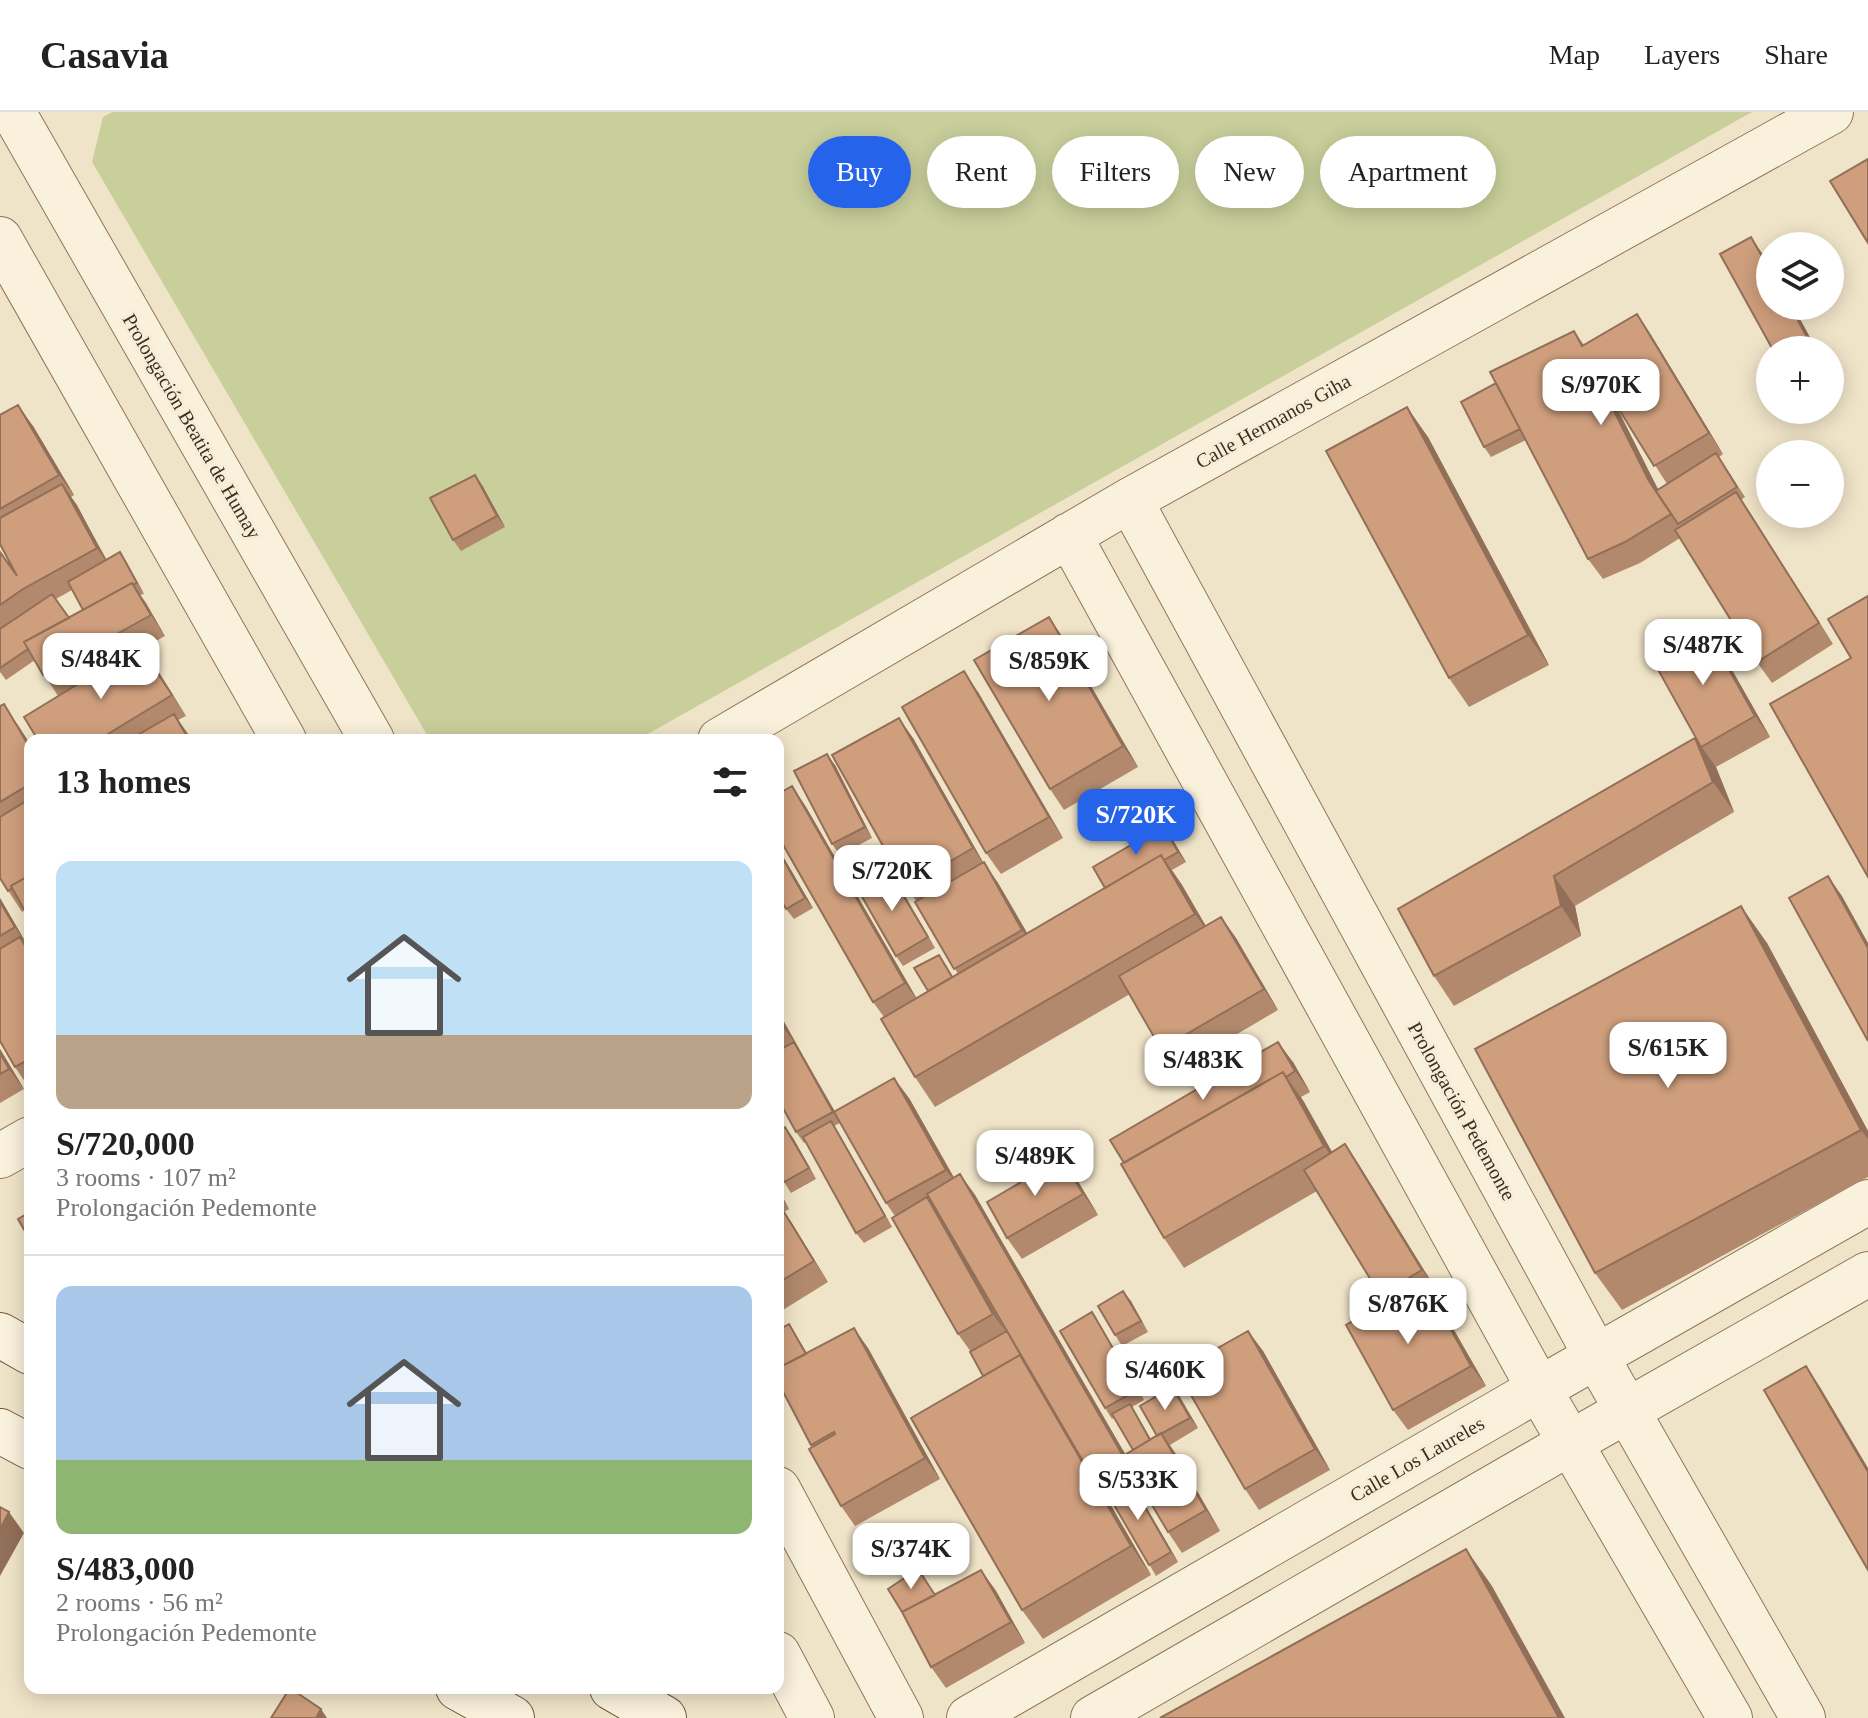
<!DOCTYPE html>
<meta charset="utf-8">
<style>
body{margin:0;font-family:"Times New Roman",serif;background:#f6f6f6;color:#222;height:100vh;display:flex;flex-direction:column;font-size:30px;white-space:nowrap}
*{box-sizing:border-box;margin:0}
p{font-size:26px;color:#767676}
.icon{flex:none;width:44px;height:44px;fill:none;stroke:currentColor;stroke-width:2;stroke-linecap:round;stroke-linejoin:round}
.map{position:relative;flex:1;overflow:hidden}
.sheet{position:absolute;left:24px;top:622px;width:760px;height:960px;display:flex;flex-direction:column;background:#fff;border-radius:16px;box-shadow:0 4px 20px #0003}
.sheet>*{flex:none}
.hud{position:absolute;left:808px;top:24px;width:760px;height:72px;display:flex;gap:16px}
.controls{position:absolute;left:1756px;top:120px;display:grid;gap:16px}
.controls a{display:grid;place-items:center;width:88px;height:88px;border-radius:50%;background:#fff;box-shadow:0 4px 20px #0003;font-size:40px}
.price{position:absolute;translate:-50% -68px;padding:0 18px;border-radius:16px;background:#fff;color:#222;font-size:26px;line-height:52px;filter:drop-shadow(0 2px 4px #0008)}
.price::after{content:'';position:absolute;left:50%;top:48px;width:24px;height:18px;margin-left:-12px;background:inherit;clip-path:polygon(0 0,100% 0,50% 100%)}
.price.current{background:#2563eb;color:#fff}
ul{padding:0;list-style:none}
li{display:grid;align-content:center;gap:16px;height:424px;padding:0 32px}
li+li{border-top:2px solid #e0e0e0}
li span{display:grid;place-items:center;height:248px;border-radius:16px;color:#555}
li>.icon{margin-inline-start:auto}
span .icon{width:144px;height:144px;fill:#fffc;stroke-width:1}
li b{font-size:34px}
h2{display:flex;justify-content:space-between;align-items:center;height:96px;padding:0 32px;font-size:34px}
.tag{padding:0 28px;border-radius:36px;background:#fff;box-shadow:0 4px 20px #0003;font-size:28px;line-height:72px}
.tag.current{background:#2563eb;color:#fff}
header{display:flex;align-items:center;gap:48px;box-sizing:border-box;height:112px;padding:0 40px;background:#fff;border-bottom:2px solid #e0e0e0}
header strong{font-size:38px}
nav{display:flex;gap:44px;margin-inline-start:auto;font-size:28px}
.map>svg:first-child{display:block}
.green{fill:#c9cf9b}
.lines{fill:none;stroke-linecap:round;stroke-linejoin:round}
.street-casing{stroke:#8d765c;stroke-width:46}
.secondary-casing{stroke:#6f573f;stroke-width:46}
.street{stroke:#faf1dc;stroke-width:44}
.secondary{stroke:#faf1dc;stroke-width:44}
.wall{fill:#b2896c;fill-rule:evenodd}
.shaded-wall{fill:#916f58}
.building{fill:#cf9f7d;stroke:#916f58;stroke-width:2}
.labels{text-anchor:middle;stroke-width:7;stroke-linejoin:round;paint-order:stroke}
.street-label{font-size:20px;fill:#3d2e20;stroke:#f7eed8}
</style>
<header>
<strong>Casavia</strong>
<nav><a>Map</a><a>Layers</a><a>Share</a></nav>
</header>
<div class="map">
<svg width="1868" height="1606" viewBox="0 0 1868 1606">
<rect width="100%" height="100%" fill="#f0e4c8"/>
<!-- green -->
<path class="green" d="M112,0H1752L637,628H430L92,50L103,5Z"/>
<g class="lines">
<!-- street casing -->
<g class="street-casing">
<path id="street" d="M13,0L372,628
M0,127L284,628
M1130,388L1596,1244L1803,1606
M1069,423L1539,1277L1730,1606
M720,628L1130,388L1831,0
M0,1044L30,1027
M778,1377L901,1606
M778,1542L812,1606
M969,1606L1539,1277L1868,1090
M1093,1606L1570,1331L1868,1162"/>
</g>
<!-- secondary casing -->
<g class="secondary-casing">
<path id="secondary" d="M0,1223L30,1240
M0,1319L30,1335
M458,1576L512,1606
M612,1576L664,1606"/>
</g>
<!-- street -->
<use href="#street" class="street"/>
<!-- secondary -->
<use href="#secondary" class="secondary"/>
</g>
<!-- wall -->
<path class="wall" d="M1637,202L1651,223L1723,342L1719,345L1745,385L1741,388L1833,532L1772,571L1757,550L1680,426L1640,451L1603,467L1588,447L1526,328L1491,345L1484,335L1496,271L1574,219L1584,233ZM1611,284L1667,372L1658,378Z
M1830,261L1840,279L1830,285Z
M0,303L33,314L74,383L71,385L107,448L120,440L127,451L144,482L140,483L165,524L143,536L186,604L178,608L192,628H38L58,584L35,548L6,568L0,560V440L17,464L0,432ZM72,478L83,498L69,506L56,487Z
M1428,325L1549,553L1469,595L1449,566Z
M482,373L505,415L461,439L453,428Z
M1049,505L1063,526L1138,655L1064,698L1050,677Z
M1705,515L1719,535L1770,625L1716,655L1734,700L1575,794L1581,824L1454,894L1434,864L1701,635Z
M978,580L1063,726L1001,762L986,741Z
M0,594L18,613L30,632V808L25,798L22,800L0,766Z
M913,626L983,751L998,771L1027,821L1105,776L1171,725L1186,750L1172,758L1182,773L1206,814L1221,805L1236,826L1278,898L1176,958L1161,937L1130,882L935,995L915,965L884,905L873,890L792,674L806,695L916,886L928,879L946,853L953,865L958,862L917,790L906,775Z
M835,653L872,726L840,743L832,732Z
M778,736L813,796L794,807L786,797Z
M888,758L935,836L903,854L896,844Z
M0,786L29,836H28L30,839L29,976L15,955L0,929Z
M1767,831L1868,1019V1065L1622,1198L1595,1161Z
M778,899L835,1000L909,986L954,1066L960,1062L975,1083L1125,1343L1133,1338L1114,1306L1112,1307L1105,1296L1099,1211L1144,1288L1132,1295L1151,1327L1157,1324L1172,1275L1198,1316L1170,1333L1220,1419L1182,1441L1168,1420L1136,1365L1130,1369L1178,1450L1156,1464L1108,1382L1105,1383L1151,1463L1043,1527L1022,1498L983,1264L971,1240L958,1222L895,1104L886,1091L840,1011L834,1014L892,1115L864,1131L856,1121L806,1030L804,1031L796,1020L778,987ZM955,1131L1007,1219L1006,1220Z
M0,937L24,977L0,991Z
M1293,950L1310,980L1301,985L1332,1040L1345,1032L1359,1053L1437,1179L1433,1182L1486,1274L1408,1318L1393,1298L1385,1190L1317,1079L1184,1156L1164,1126Z
M793,1026L816,1067L791,1081L784,1070Z
M1076,1066L1098,1103L1022,1147L1007,1126Z
M778,1077L789,1097L784,1100L828,1170L778,1201Z
M1123,1179L1148,1220L1122,1234L1115,1223Z
M789,1212L807,1241L868,1236L940,1367L855,1414L841,1394L812,1335L781,1276L778,1278V1218Z
M1248,1219L1263,1239L1330,1358L1259,1398L1245,1377Z
M981,1458L996,1479L1025,1531L946,1576L931,1555L935,1482Z"/>
<!-- shaded-wall -->
<path class="shaded-wall" d="M1751,125L1770,153V159Z
M1790,194H1793L1817,238H1814Z
M1637,202L1651,223L1723,342L1709,321Z
M1589,249L1604,270L1664,389L1649,369Z
M18,293L33,314L74,383L59,363Z
M1407,295L1428,325L1549,553L1528,523Z
M475,363L482,373L505,415L497,404Z
M62,372L77,393L111,457L97,436Z
M1736,380L1750,401L1833,532L1819,511Z
M120,440L127,451L144,482L137,471Z
M132,471L146,491L165,524L151,503Z
M1049,505L1063,526L1138,655L1123,634Z
M1705,515L1719,535L1770,625L1755,604Z
M140,534L155,554L186,604L172,583Z
M964,559L978,580L1063,726L1049,705Z
M4,592L30,632V636Z
M174,602L188,622L192,628H189Z
M899,606L913,626L987,757L973,736Z
M1695,626L1716,655L1734,700L1713,670Z
M827,642L835,653L872,726L865,715Z
M792,674L806,695L920,892L905,871Z
M1164,714L1171,725L1186,750L1178,740Z
M778,736L813,796L805,786L778,738Z
M1161,743L1182,773L1216,832L1195,802Z
M984,750L998,771L1037,838L1022,818Z
M888,758L896,768L935,836L928,825Z
M1554,764L1575,794L1581,824L1561,794Z
M1828,764L1842,784L1868,831V836Z
M0,786L29,836L15,815L0,790Z
M1741,794L1767,831L1868,1019V1027L1861,1018Z
M1221,805L1236,826L1278,898L1264,877Z
M778,899L801,941L841,1010L833,1000L794,930L780,911L778,907Z
M1278,930L1293,950L1310,980L1295,959Z
M0,937L24,977L9,957L0,941Z
M1283,960L1304,990L1345,1063L1324,1034Z
M894,966L909,986L961,1078L946,1058Z
M831,1009L838,1020L892,1115L885,1104Z
M785,1015L793,1026L816,1067L809,1056Z
M1345,1032L1359,1053L1437,1179L1422,1158Z
M1062,1046L1076,1066L1098,1103L1083,1082Z
M960,1062L975,1083L1138,1364L1123,1344Z
M778,1077L789,1097L778,1080Z
M927,1085L941,1106L1008,1223L993,1202Z
M779,1092L793,1113L828,1170L814,1149Z
M1424,1169L1438,1190L1486,1274L1471,1254Z
M1123,1179L1131,1189L1148,1220L1141,1209Z
M1092,1200L1099,1211L1144,1288L1137,1278Z
M854,1216L868,1236L940,1367L925,1346Z
M1248,1219L1263,1239L1330,1358L1315,1337Z
M1020,1243L1091,1363L1105,1383L1151,1463L1131,1434Z
M1806,1254L1820,1275L1868,1356V1360Z
M1172,1275L1180,1285L1198,1316L1190,1306Z
M1161,1321L1176,1342L1220,1419L1206,1398Z
M1128,1366L1136,1377L1178,1450L1171,1440Z
M9,1400L24,1421L0,1464V1417Z
M1466,1437L1492,1474L1565,1606H1559Z
M981,1458L996,1479L1025,1531L1011,1510Z
M321,1597L327,1606H316Z"/>
<!-- building -->
<path class="building" d="M1868,47V131L1830,69Z
M1751,125L1770,159V194H1790L1814,238H1773L1720,142Z
M1637,202L1709,321L1654,354L1589,249L1649,369L1671,402L1625,430L1588,447L1490,260L1574,219L1582,234Z
M1496,271L1520,317L1484,335L1461,290Z
M18,293L59,363L0,397V303Z
M1407,295L1528,523L1449,566L1326,339Z
M1716,341L1737,375L1678,412L1656,379Z
M475,363L497,404L453,428L430,386Z
M62,372L97,436L23,477L0,493V440L17,464L0,432V406Z
M1736,380L1819,511L1757,550L1675,418Z
M120,440L137,471L133,473L132,471L83,498L68,470Z
M132,471L151,503L43,563L24,530Z
M52,482L69,506L24,530L28,537L0,556V517Z
M1868,484V765L1770,592L1851,546L1828,507Z
M1049,505L1123,634L1050,677L974,548Z
M1705,515L1755,604L1701,635L1651,545Z
M140,534L172,583L98,628H38L24,605Z
M964,559L1049,705L986,741L902,595Z
M4,592L30,636V672L0,690V594Z
M174,602L189,628H129Z
M899,606L973,736L906,775L832,643Z
M1695,626L1713,670L1554,764L1561,794L1434,864L1398,797Z
M827,642L865,715L832,732L794,659Z
M792,674L905,871L873,890L778,724V682Z
M28,688L30,692V763L11,774L12,776L8,779L0,766V705Z
M1164,714L1178,740L1164,748L1161,743L1105,776L1093,755Z
M778,738L805,786L786,797L778,783Z
M1161,743L1195,802L915,965L881,907Z
M984,750L1022,818L954,857L915,790Z
M888,758L928,825L896,844L857,776Z
M30,763V808L11,774Z
M1828,764L1868,836V929L1789,786Z
M0,790L15,815L0,824Z
M1741,794L1861,1018L1595,1161L1475,937Z
M1221,805L1264,877L1161,937L1119,864Z
M20,825L30,842V947L15,955L0,929V837Z
M939,843L952,865L928,879L914,856Z
M794,930L833,1000L796,1020L778,987V939Z
M1278,930L1295,959L1286,965L1283,960L1124,1051L1110,1028Z
M0,941L9,957L0,962Z
M1283,960L1324,1034L1164,1126L1121,1052Z
M894,966L946,1058L886,1091L834,1000Z
M831,1009L885,1104L856,1121L803,1025Z
M785,1015L809,1056L784,1070L778,1060V1019Z
M1345,1032L1422,1158L1380,1183L1304,1058Z
M1062,1046L1083,1082L1007,1126L987,1090Z
M960,1062L1123,1344L1091,1363L927,1082Z
M927,1085L993,1202L958,1222L892,1106Z
M779,1092L814,1149L778,1171V1093Z
M30,1100V1128L18,1107Z
M1424,1169L1471,1254L1393,1298L1346,1213Z
M1123,1179L1141,1209L1115,1223L1098,1194Z
M1092,1200L1137,1278L1105,1296L1060,1219Z
M789,1212L806,1242L778,1256V1218Z
M854,1216L925,1346L841,1394L809,1337L835,1322L834,1320L811,1333L778,1270V1256Z
M1007,1219L1024,1249L1020,1243L983,1264L970,1240Z
M1248,1219L1315,1337L1245,1377L1177,1259Z
M1020,1243L1131,1434L1022,1498L911,1306Z
M1806,1254L1868,1360V1458L1764,1278Z
M1172,1275L1190,1306L1157,1324L1140,1294Z
M1130,1292L1150,1328L1133,1338L1112,1302Z
M1161,1321L1206,1398L1168,1420L1123,1344Z
M1128,1366L1171,1440L1149,1453L1106,1379Z
M0,1395L9,1400L0,1417Z
M1466,1437L1559,1606H1160Z
M918,1457L935,1483L902,1500L888,1477Z
M981,1458L1011,1510L931,1555L902,1500Z
M290,1576L321,1597L316,1606H271Z"/>
<g class="labels">
<!-- street labels -->
<g class="street-label">
<text transform="translate(1273 309) rotate(-29)" y="7">Calle Hermanos Giha</text>
<text transform="translate(192 314) rotate(60)" y="7">Prolongación Beatita de Humay</text>
<text transform="translate(1462 999) rotate(61)" y="7">Prolongación Pedemonte</text>
<text transform="translate(1417 1347) rotate(-30)" y="7">Calle Los Laureles</text>
</g>
</g>
</svg>
<div class="controls">
<a><svg class="icon" aria-label="layers" viewBox="0 0 24 24"><path d="M12 4l9 5-9 5-9-5zM3 14l9 5 9-5"/></svg></a>
<a>+</a>
<a>−</a>
</div>
<b class="price" style="left:1601px;top:315px">S/970K</b>
<b class="price" style="left:1703px;top:575px">S/487K</b>
<b class="price" style="left:101px;top:589px">S/484K</b>
<b class="price" style="left:1049px;top:591px">S/859K</b>
<b class="price current" style="left:1136px;top:745px">S/720K</b>
<b class="price" style="left:892px;top:801px">S/720K</b>
<b class="price" style="left:1668px;top:978px">S/615K</b>
<b class="price" style="left:1203px;top:990px">S/483K</b>
<b class="price" style="left:1035px;top:1086px">S/489K</b>
<b class="price" style="left:1408px;top:1234px">S/876K</b>
<b class="price" style="left:1165px;top:1300px">S/460K</b>
<b class="price" style="left:1138px;top:1410px">S/533K</b>
<b class="price" style="left:911px;top:1479px">S/374K</b>
<div class="hud">
<a class="tag current">Buy</a>
<a class="tag">Rent</a>
<a class="tag">Filters</a>
<a class="tag">New</a>
<a class="tag">Apartment</a>
</div>
<section class="sheet">
<h2>13 homes<svg class="icon" aria-label="filters" viewBox="0 0 24 24"><path d="M4 7h16M4 17h16"/><circle cx="9" cy="7" r="2"/><circle cx="15" cy="17" r="2"/></svg></h2>
<ul>
<li><span style="background:linear-gradient(#bfe0f5 70%,#b9a48a 0)"><svg class="icon" aria-label="home" viewBox="0 0 24 24"><path d="M3 11l9-7 9 7M6 9v11h12V9"/></svg></span><div><b>S/720,000</b><p>3 rooms · 107 m²</p><p>Prolongación Pedemonte</p></div></li>
<li><span style="background:linear-gradient(#a9c7e8 70%,#8fb573 0)"><svg class="icon" aria-label="home" viewBox="0 0 24 24"><path d="M3 11l9-7 9 7M6 9v11h12V9"/></svg></span><div><b>S/483,000</b><p>2 rooms · 56 m²</p><p>Prolongación Pedemonte</p></div></li>
</ul>
</section>
</div>
